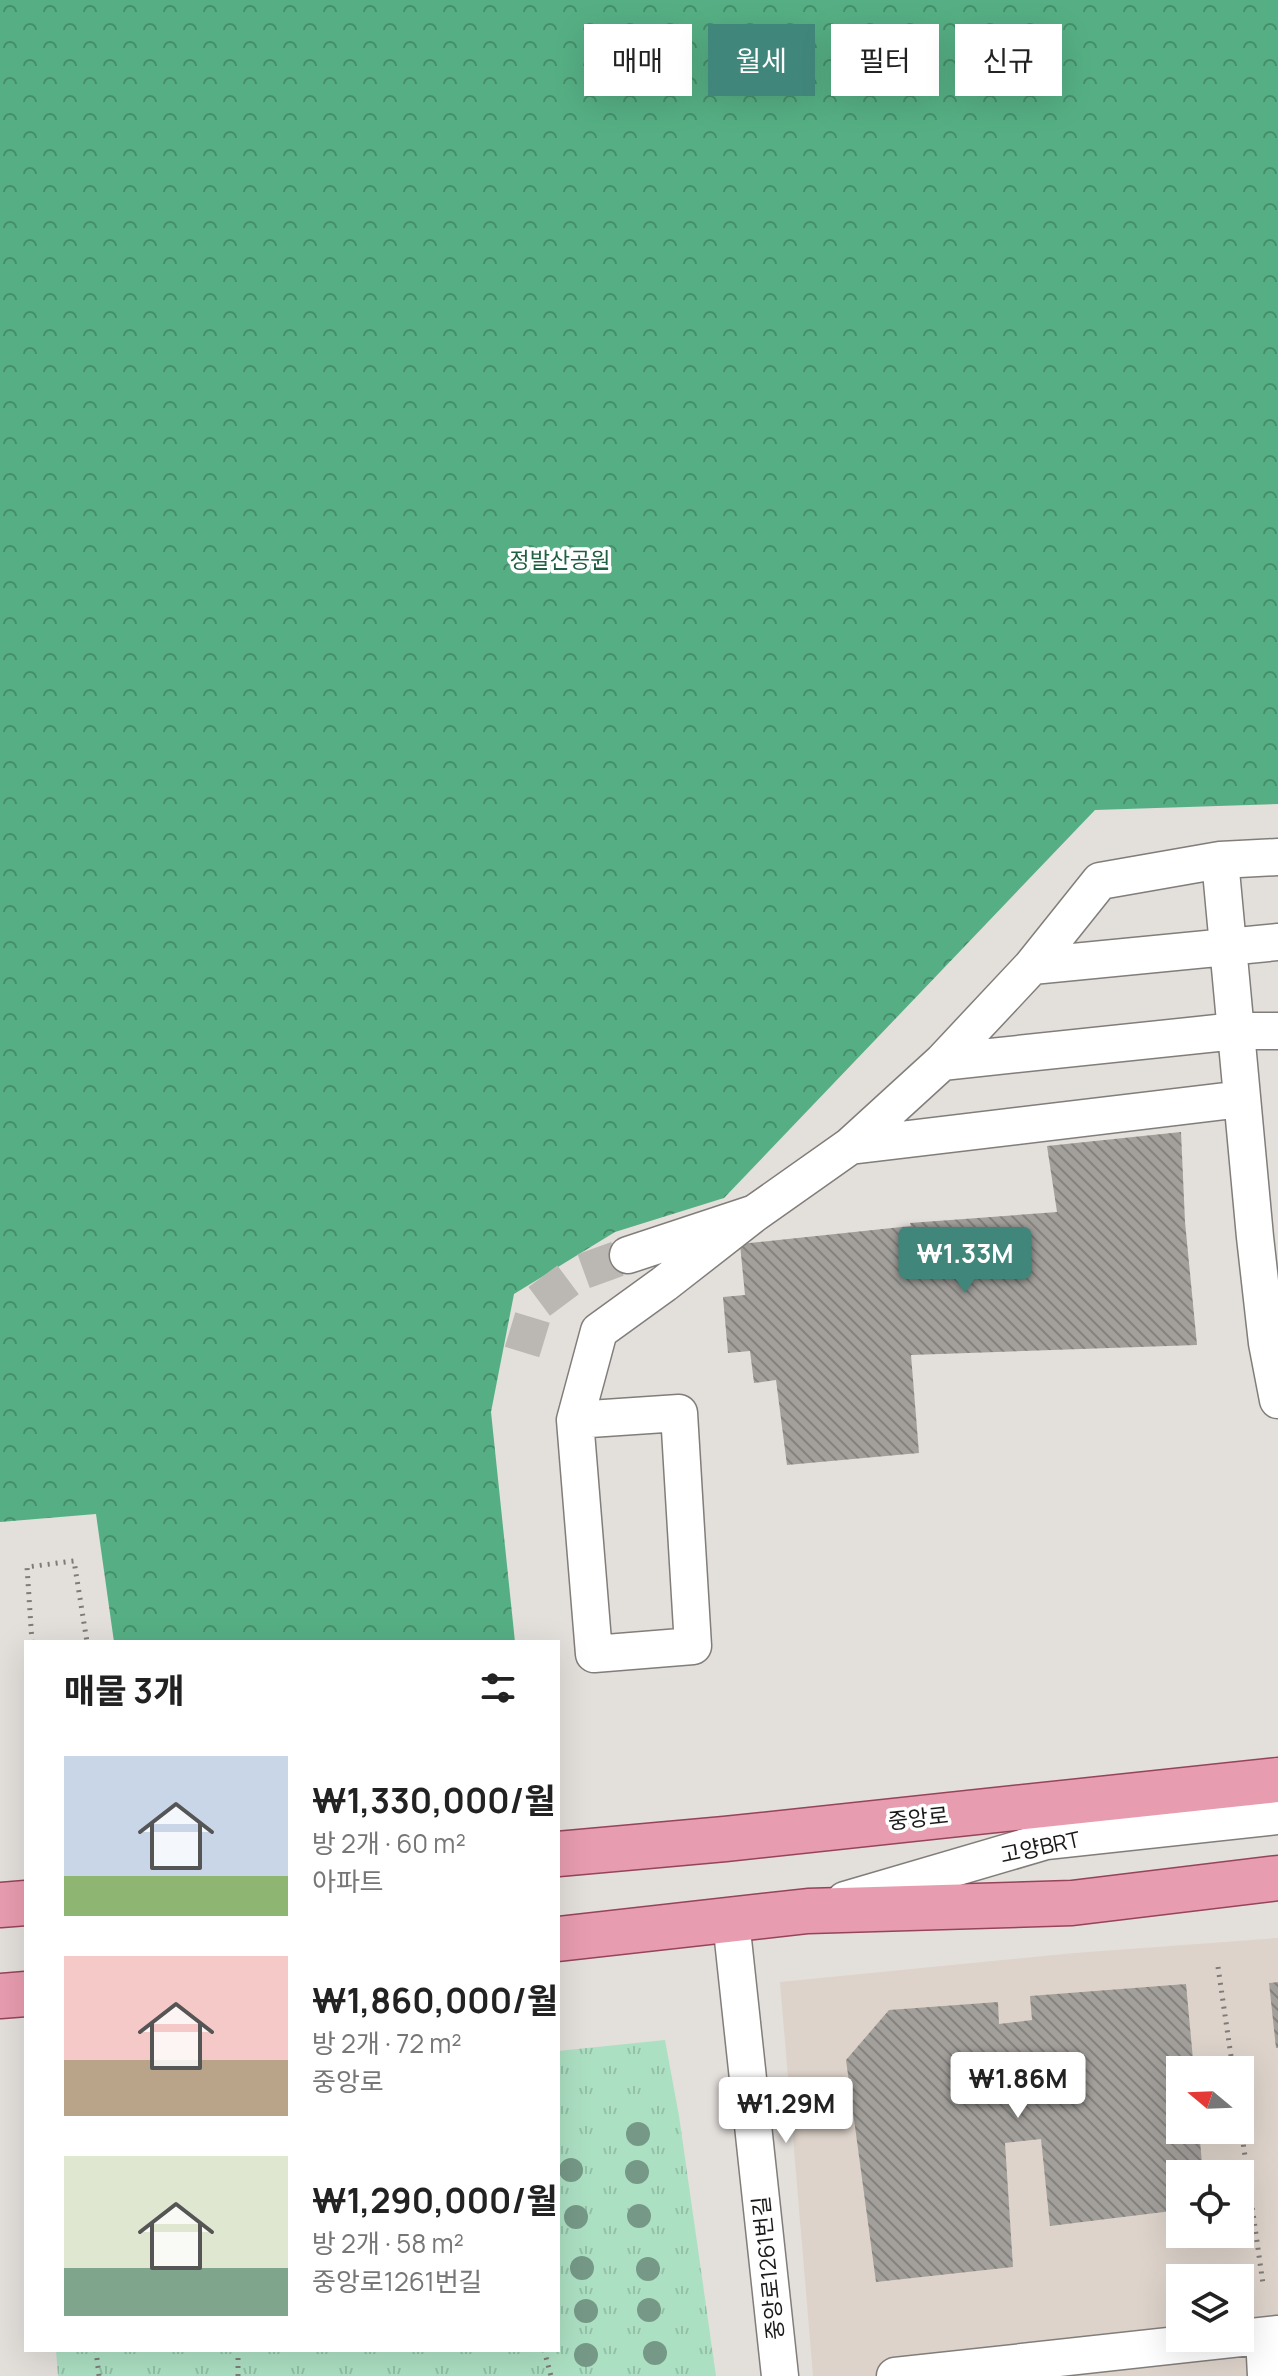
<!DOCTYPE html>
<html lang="ko">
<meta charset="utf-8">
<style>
body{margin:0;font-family:Manrope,"Noto Sans KR",sans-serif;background:#f2f2f2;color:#222;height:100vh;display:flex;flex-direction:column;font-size:30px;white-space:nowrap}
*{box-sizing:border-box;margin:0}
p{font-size:26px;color:#767676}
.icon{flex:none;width:44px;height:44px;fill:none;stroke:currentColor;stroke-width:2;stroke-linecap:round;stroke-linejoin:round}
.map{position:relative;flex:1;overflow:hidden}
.details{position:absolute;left:24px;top:1640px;width:536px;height:712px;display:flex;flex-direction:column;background:#fff;border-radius:0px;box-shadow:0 8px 32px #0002}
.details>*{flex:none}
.banner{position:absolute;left:584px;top:24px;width:574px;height:72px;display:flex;gap:16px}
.needle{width:52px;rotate:289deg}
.tools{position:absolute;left:1166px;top:2056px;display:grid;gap:16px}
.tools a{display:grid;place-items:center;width:88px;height:88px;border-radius:0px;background:#fff;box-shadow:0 8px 32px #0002;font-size:40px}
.price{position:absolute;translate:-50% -68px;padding:0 18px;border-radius:8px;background:#fff;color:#222;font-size:26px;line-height:52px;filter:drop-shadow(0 2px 4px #0008)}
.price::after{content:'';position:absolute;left:50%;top:48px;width:24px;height:18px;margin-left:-12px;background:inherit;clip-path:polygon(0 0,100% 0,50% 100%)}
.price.active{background:#41867b;color:#fff}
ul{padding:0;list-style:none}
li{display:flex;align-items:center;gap:24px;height:200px;padding:0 40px}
li span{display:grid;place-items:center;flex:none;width:224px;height:160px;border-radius:0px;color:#555}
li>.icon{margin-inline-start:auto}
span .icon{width:96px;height:96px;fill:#fffc;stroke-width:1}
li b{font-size:34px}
h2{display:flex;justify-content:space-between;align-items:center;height:96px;padding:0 40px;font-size:34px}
.tag{padding:0 28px;border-radius:0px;background:#fff;box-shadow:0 8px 32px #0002;font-size:28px;line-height:72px}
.tag.active{background:#41867b;color:#fff}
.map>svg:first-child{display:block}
.built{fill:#ddd3ca;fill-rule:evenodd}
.forest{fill:url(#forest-crowns)}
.park{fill:url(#park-tufts)}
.building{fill:url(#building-back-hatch)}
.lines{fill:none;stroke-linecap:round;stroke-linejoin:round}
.minor-tunnel{stroke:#bbb8b4;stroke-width:36;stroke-dasharray:36 18;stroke-linecap:butt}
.minor-casing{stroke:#817d7a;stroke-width:39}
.major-casing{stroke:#964459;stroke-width:47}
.path{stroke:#7e7c79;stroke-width:5;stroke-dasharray:2 6;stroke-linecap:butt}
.minor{stroke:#fff;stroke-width:36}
.major{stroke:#e89cb0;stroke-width:44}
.tree{fill:#769987}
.labels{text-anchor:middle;stroke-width:7;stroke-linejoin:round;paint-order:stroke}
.park-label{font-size:22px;fill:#1d6042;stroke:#fff}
.street-label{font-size:22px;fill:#1b1a18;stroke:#fff}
</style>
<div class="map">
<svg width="1278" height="2376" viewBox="0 0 1278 2376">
<defs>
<pattern id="forest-crowns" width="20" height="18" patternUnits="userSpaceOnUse" patternTransform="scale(2)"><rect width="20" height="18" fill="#56af84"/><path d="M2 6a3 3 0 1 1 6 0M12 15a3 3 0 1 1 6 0" fill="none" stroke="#468e6b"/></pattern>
<pattern id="park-tufts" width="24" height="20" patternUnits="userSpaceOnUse" patternTransform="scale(2)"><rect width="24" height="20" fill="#ace0c3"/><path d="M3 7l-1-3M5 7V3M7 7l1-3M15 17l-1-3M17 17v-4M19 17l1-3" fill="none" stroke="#93c0a7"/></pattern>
<pattern id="building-back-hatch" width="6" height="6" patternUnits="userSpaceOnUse" patternTransform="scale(2)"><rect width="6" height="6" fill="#a3a09c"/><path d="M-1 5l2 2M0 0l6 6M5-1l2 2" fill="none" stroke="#84827e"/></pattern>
</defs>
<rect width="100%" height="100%" fill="#e3dfdb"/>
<!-- built -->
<path class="built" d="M1278,1938V2376H813L780,1982L1075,1953ZM1180,2070H1240V2130H1180ZM1180,2174H1240V2234H1180ZM1180,2278H1240V2338H1180Z"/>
<!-- forest -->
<path class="forest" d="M0,0H1278V804L1095,810L724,1198L615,1232L514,1294L491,1412L515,1642H114L96,1514L0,1522Z"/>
<!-- park -->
<path class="park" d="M665,2040L679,2116L716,2376H58L56,2350H558V2051Z"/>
<!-- building -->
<path class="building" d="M1181,1132L1185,1222L1197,1345L911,1355L919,1453L787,1465L776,1380L754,1383L750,1351L728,1353L723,1297L745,1295L740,1244L911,1226L910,1223L1057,1212L1047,1146Z
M1278,1982V2048H1276L1269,1983Z
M1186,1984L1194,2070H1180V2130H1199L1203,2174H1180V2210L1050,2226L1041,2139L1005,2143L1013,2267L876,2282L846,2060L889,2010L998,2002L999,2024L1032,2020L1030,1996Z"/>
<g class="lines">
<!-- minor-tunnel -->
<path class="minor-tunnel" d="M522,1352L537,1303L576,1274L628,1255"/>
<!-- minor casing -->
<g class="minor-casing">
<path id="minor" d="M1220,860L1255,1237L1267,1343L1278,1400
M1032,966L1278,942
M942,1062L1236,1031H1278
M850,1146L1242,1099
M628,1255L755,1213L850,1146L942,1062L1032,966L1100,881L1220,860L1278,857
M575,1420L679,1413L693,1646L594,1654L575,1420L599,1331L664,1284L755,1213
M845,1900L1046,1841L1278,1816
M731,1921L780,2376
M1264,2336L1266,2376
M895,2376L1278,2334"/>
</g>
<!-- major casing -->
<g class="major-casing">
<path id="major" d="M558,1854L725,1839L1278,1780
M0,1905L26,1903
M558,1939L808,1911L1072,1903L1278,1878
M0,1996L26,1994"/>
</g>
<!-- path -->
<path class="path" d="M32,1642L27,1567L74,1561L87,1642
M1218,1967L1233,2070
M1240,2121L1263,2284
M96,2350L99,2376
M238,2350V2376
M544,2350L551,2376"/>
<!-- minor -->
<use href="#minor" class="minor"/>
<!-- major -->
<use href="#major" class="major"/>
</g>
<!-- trees -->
<g class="tree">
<circle cx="638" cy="2134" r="12"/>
<circle cx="571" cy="2170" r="12"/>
<circle cx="637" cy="2172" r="12"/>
<circle cx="639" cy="2216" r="12"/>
<circle cx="576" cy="2217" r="12"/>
<circle cx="582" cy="2268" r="12"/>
<circle cx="648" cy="2269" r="12"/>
<circle cx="649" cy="2310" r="12"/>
<circle cx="586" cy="2311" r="12"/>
<circle cx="655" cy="2353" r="12"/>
<circle cx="586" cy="2355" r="12"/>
</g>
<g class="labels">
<!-- park labels -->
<g class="park-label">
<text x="560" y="568">정발산공원</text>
</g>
<!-- street labels -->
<g class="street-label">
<text transform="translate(918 1818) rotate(-6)" y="8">중앙로</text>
<text transform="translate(1040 1847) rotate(-12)" y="8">고양BRT</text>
<text transform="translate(768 2268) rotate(-96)" y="8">중앙로1261번길</text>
</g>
</g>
</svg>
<div class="tools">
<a><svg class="needle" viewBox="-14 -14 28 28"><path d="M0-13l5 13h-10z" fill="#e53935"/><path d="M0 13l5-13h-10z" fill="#767676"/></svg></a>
<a><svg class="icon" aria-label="locate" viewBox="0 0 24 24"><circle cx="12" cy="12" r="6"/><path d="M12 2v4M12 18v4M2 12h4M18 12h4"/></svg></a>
<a><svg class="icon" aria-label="layers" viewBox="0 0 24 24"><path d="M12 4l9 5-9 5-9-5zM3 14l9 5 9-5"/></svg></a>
</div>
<b class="price active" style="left:965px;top:1295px">₩1.33M</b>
<b class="price" style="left:1018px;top:2120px">₩1.86M</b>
<b class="price" style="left:786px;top:2145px">₩1.29M</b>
<div class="banner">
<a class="tag">매매</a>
<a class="tag active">월세</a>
<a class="tag">필터</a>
<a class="tag">신규</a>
</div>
<section class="details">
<h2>매물 3개<svg class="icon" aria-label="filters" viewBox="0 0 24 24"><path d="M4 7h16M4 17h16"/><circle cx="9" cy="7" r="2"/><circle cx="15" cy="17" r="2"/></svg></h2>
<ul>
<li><span style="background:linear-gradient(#c9d6e8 75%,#8fb573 0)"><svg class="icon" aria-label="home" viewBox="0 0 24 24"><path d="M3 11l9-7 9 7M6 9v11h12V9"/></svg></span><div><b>₩1,330,000/월</b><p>방 2개 · 60 m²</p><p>아파트</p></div></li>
<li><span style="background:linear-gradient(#f6c9c9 65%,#b9a48a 0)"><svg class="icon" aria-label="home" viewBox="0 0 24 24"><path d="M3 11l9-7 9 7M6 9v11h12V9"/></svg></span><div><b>₩1,860,000/월</b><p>방 2개 · 72 m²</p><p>중앙로</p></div></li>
<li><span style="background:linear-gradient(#dfe7d0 70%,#7fa58c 0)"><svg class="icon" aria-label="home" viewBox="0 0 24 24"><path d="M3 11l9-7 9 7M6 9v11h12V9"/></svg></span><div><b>₩1,290,000/월</b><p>방 2개 · 58 m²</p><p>중앙로1261번길</p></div></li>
</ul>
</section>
</div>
